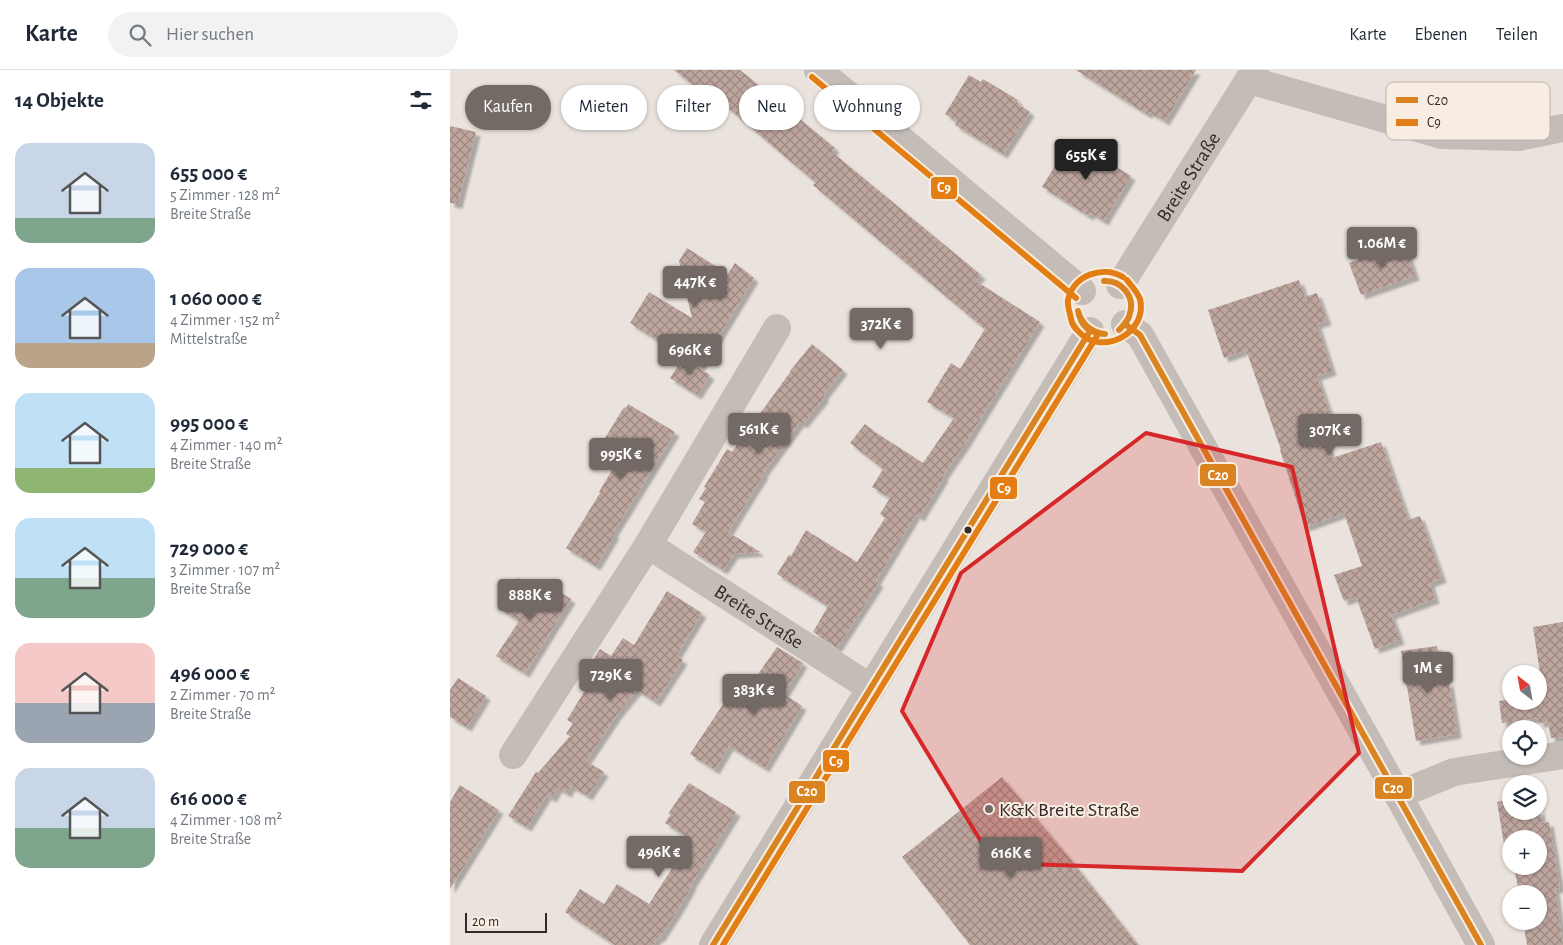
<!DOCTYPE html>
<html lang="de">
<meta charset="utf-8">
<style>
body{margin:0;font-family:"Alegreya Sans",sans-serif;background:#f2f2f3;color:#1f2937;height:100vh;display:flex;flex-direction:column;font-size:19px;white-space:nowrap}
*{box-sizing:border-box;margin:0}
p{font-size:16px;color:#747a83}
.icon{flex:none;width:28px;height:28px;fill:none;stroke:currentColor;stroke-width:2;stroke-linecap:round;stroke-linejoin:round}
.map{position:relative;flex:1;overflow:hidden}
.drawer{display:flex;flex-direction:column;background:#fff;width:450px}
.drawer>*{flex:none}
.guide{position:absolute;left:15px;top:15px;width:475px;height:45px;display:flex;gap:10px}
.needle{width:32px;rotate:329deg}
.tools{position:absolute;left:1052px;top:595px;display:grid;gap:10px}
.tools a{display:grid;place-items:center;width:45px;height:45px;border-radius:50%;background:#fff;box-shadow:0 1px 4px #0004;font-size:25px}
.scale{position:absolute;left:15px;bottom:12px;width:82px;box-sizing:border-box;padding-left:5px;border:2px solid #332926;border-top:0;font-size:14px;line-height:18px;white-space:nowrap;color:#332926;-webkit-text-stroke:4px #f8ede3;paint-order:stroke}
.price{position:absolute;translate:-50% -42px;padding:0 11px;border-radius:5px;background:#736a66;color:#fff;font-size:16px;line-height:32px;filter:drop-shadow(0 1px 2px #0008)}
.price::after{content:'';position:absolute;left:50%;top:30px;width:15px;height:11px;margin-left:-8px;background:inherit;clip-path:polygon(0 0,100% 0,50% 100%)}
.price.selected{background:#222;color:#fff}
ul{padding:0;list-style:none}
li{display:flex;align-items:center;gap:15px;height:125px;padding:0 15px}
li span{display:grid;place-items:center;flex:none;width:140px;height:100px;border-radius:15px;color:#555}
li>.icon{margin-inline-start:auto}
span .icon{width:60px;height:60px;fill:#fffc;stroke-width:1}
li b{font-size:21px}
h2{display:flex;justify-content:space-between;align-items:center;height:60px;padding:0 15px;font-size:21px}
.pill{padding:0 18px;border-radius:22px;background:#fff;box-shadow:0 1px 4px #0004;font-size:18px;line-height:45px}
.pill.selected{background:#736a66;color:#fff}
header{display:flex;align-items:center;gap:30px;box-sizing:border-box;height:70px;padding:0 25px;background:#fff;border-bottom:1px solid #e0e1e3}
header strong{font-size:24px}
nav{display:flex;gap:28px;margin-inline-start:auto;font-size:18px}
.search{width:350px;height:45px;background:#f2f2f3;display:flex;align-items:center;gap:12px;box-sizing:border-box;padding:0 18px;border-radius:28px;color:#747a83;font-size:19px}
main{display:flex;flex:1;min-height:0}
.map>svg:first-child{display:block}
.building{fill:url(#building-cross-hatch);filter:url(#shadow)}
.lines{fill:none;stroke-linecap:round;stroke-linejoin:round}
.street{stroke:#c3bcb7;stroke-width:28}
.bus-1-casing{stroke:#f8ede3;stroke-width:10}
.bus-2-casing{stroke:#f8ede3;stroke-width:10}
.bus-1{stroke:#d98420;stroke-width:6}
.bus-2{stroke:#e27e14;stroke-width:6}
.marked{fill:#d62828;fill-opacity:0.2;stroke:#d62828;stroke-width:4;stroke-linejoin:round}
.bus-dot{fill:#332926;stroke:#f8ede3;stroke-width:2}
.poi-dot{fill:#736a66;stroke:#f8ede3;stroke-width:2}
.labels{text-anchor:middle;stroke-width:4;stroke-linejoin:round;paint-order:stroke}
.street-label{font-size:20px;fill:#332926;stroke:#f8ede3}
.poi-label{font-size:20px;fill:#332926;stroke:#f8ede3;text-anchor:start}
.key{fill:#f8ede3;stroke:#bdb2aa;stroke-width:1}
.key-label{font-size:14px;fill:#332926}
.line-badge{stroke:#f8ede3;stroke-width:2}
.badge-label{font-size:14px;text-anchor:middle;font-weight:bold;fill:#fff}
</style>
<header>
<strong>Karte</strong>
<div class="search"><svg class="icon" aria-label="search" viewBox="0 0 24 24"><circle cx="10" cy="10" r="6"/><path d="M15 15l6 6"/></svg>Hier suchen</div>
<nav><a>Karte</a><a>Ebenen</a><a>Teilen</a></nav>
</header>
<main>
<section class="drawer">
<h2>14 Objekte<svg class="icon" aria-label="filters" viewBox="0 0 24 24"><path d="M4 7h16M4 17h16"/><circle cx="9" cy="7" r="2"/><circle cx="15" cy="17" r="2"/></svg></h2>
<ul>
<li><span style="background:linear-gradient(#c9d6e8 75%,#7fa58c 0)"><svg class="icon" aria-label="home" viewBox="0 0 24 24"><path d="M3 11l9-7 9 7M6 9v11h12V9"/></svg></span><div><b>655 000 €</b><p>5 Zimmer · 128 m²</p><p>Breite Straße</p></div></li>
<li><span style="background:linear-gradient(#a9c7e8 75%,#b9a48a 0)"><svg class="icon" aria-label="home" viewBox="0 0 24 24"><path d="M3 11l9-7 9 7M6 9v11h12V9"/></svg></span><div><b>1 060 000 €</b><p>4 Zimmer · 152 m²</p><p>Mittelstraße</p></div></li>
<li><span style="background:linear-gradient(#bfe0f5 75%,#8fb573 0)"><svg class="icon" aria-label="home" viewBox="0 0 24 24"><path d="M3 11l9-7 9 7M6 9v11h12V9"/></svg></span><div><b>995 000 €</b><p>4 Zimmer · 140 m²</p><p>Breite Straße</p></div></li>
<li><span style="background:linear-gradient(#bfe0f5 60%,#7fa58c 0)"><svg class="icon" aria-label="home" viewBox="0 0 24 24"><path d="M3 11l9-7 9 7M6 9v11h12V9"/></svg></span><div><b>729 000 €</b><p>3 Zimmer · 107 m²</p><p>Breite Straße</p></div></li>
<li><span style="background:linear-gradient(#f6c9c9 60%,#9aa5b1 0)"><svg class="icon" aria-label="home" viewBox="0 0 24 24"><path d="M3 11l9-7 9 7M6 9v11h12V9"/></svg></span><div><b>496 000 €</b><p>2 Zimmer · 70 m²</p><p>Breite Straße</p></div></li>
<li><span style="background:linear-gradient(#c9d6e8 60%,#7fa58c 0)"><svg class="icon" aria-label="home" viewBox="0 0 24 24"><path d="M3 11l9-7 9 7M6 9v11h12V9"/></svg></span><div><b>616 000 €</b><p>4 Zimmer · 108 m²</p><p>Breite Straße</p></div></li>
</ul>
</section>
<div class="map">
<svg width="1113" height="875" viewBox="0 0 1113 875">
<defs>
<pattern id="building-cross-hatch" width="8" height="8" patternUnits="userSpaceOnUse" patternTransform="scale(1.25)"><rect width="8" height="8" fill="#bea69f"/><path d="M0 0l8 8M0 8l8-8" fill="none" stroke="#9b8781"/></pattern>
<filter id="shadow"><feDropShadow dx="4.5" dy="4.5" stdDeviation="1" flood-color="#0004"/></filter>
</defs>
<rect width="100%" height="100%" fill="#eae3dd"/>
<!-- building -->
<path class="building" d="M224,0H290L385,78L382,82L531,205L526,211L590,252L515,374L493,406L494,407L470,447L466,444L426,511L429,513L387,578L363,562L378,536L327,504L339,485L341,486L356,460L407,492L435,448L430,444L440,428L422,417L433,399L400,373L415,354L425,362L473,393L504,348L477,332L501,293L510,299L535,259L363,115L366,113L263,25L250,41L233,26L243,15Z
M626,0H746L715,51L699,42L697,44Z
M519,5L531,12L533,9L568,30L567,33L580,42L553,84L505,55L507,52L495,44Z
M0,56L26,62L8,134L0,133Z
M621,69L681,106L654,151L641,143L639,146L592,117Z
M954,173L965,206L911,225L899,193Z
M237,178L278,204L285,193L304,208L250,297L180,253L199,222L242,248L229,191Z
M849,210L855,227L867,223L877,251L867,254L882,301L867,306L880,344L868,348L882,388L931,372L958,450L970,446L992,508L980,513L985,529L941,545L950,570L925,579L906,527L894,531L884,505L912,496L894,443L855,457L830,380H831L796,280L774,288L758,240Z
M362,274L393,300L373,326L375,327L353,354L350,352L313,403L314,404L278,462L310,482L284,484L273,500L243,482L256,462L242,454L255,432L249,429L256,418L254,417L277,379L282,382L341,301H340Z
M233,288L260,305L247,325L220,308Z
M178,334L225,362L163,463L165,464L146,496L116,478L150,423L149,422L171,385L152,373L174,337L176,338Z
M68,508L87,519L92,511L121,529L75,603L46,586L69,551L50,539L56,531L54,530Z
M217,521L252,543L226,586L233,590L206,632L187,620L168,643L136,691L154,702L138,726L121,716L117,723L108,718L102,728L97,725L77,757L58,746L86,702L88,703L120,666L116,664L123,653L117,650L143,607L135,602L150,579L161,586L173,568L184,575Z
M1113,552V667L1101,668L1098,652L1089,653V648L1052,653L1049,631L1061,629V631H1089V624L1093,623L1083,557Z
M987,576L993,613L999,612L1007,664L966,671L951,581Z
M327,577L353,593L334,624L352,636L315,698L279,676L265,700L240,684L283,619L293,626Z
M8,608L36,626L17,657L0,647V620Z
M552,707L621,790L688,875H520L452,787Z
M239,713L286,742L241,815H242L231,835L210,868L208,867L203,875H165L115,842L130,819L154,834L167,814L199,834L241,769L215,753L221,744H218Z
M10,715L49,740L0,819V732Z
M1061,729V741H1089V731L1092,753L1099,752L1110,818L1105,819L1113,875H1077L1073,851H1089V824H1069L1064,796H1089V769H1061V779L1055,780L1047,732Z"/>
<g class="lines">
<!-- street -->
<g class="street">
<path d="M368,0L632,221"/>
<path d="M799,10L992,65L1069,67L1113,58"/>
<path id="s1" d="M670,215L805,0"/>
<path d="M675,254L690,265L948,725L1031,875"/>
<path id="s2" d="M198,475L421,618"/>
<path d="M63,685L198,475L327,258"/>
<path d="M948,725L1004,702L1113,685"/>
<path d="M263,875L640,261"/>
</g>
<!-- bus-1 casing -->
<g class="bus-1-casing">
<path id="bus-1" d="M654,211C671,210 685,226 680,243C679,250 674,255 669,260
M628,241C632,255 641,262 655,264
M628,241C631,256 640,264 655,264
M675,254L690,265L1031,875
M263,875L640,261"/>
</g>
<!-- bus-2 casing -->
<g class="bus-2-casing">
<path id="bus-2" d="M362,7L626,228
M673,207C653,195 623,205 618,230C617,236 620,243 621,249C622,255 625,258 629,262C652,287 698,263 690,229C688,223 681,215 677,210
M273,875L647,266"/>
</g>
<!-- bus-1 -->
<use href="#bus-1" class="bus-1"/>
<!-- bus-2 -->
<use href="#bus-2" class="bus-2"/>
</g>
<!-- marked area -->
<path class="marked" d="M696,363L842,397L909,683L792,801L544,793L452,641L511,503Z"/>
<!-- markers -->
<circle class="bus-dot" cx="518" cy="460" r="4.5"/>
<circle class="poi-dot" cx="539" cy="739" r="5"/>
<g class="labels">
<!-- street labels -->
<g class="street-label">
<text dy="7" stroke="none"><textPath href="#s1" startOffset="128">Breite Straße</textPath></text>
<text dy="7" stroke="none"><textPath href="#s2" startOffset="132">Breite Straße</textPath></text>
</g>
<!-- poi labels -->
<g class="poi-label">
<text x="549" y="746">K&amp;K Breite Straße</text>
</g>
</g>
<!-- legend -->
<rect x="936" y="12" width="164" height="58" rx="8" class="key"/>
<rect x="946" y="27" width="22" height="6" fill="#d98420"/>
<rect x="946" y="49" width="22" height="7" fill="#e27e14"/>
<g class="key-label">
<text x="977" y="35">C20</text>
<text x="977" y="57">C9</text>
</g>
<g class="line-badge">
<rect x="480" y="106" width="28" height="24" rx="5" fill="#e27e14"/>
<rect x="749" y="393" width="38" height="24" rx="5" fill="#d98420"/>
<rect x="539" y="406" width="29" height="24" rx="5" fill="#e27e14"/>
<rect x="372" y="679" width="28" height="24" rx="5" fill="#e27e14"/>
<rect x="924" y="706" width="39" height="24" rx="5" fill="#d98420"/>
<rect x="338" y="710" width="38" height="24" rx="5" fill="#d98420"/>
</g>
<g class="badge-label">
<text x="494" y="122">C9</text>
<text x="768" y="410">C20</text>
<text x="554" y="423">C9</text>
<text x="386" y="696">C9</text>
<text x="943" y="723">C20</text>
<text x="357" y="726">C20</text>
</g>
</svg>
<div class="tools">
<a><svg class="needle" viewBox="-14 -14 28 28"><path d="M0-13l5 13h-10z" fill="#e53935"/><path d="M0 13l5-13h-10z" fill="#747a83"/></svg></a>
<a><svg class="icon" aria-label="locate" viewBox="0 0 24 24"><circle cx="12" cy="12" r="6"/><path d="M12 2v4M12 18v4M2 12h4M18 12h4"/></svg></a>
<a><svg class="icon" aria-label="layers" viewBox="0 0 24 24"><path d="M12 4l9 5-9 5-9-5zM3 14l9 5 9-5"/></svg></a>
<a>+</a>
<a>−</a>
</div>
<div class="scale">20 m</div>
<b class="price selected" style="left:636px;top:111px">655K €</b>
<b class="price" style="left:932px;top:199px">1.06M €</b>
<b class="price" style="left:245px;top:238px">447K €</b>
<b class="price" style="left:431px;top:280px">372K €</b>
<b class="price" style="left:240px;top:306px">696K €</b>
<b class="price" style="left:309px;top:385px">561K €</b>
<b class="price" style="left:880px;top:386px">307K €</b>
<b class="price" style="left:171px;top:410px">995K €</b>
<b class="price" style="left:80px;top:551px">888K €</b>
<b class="price" style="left:978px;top:624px">1M €</b>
<b class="price" style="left:161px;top:631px">729K €</b>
<b class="price" style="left:304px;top:646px">383K €</b>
<b class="price" style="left:209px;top:808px">496K €</b>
<b class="price" style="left:561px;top:809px">616K €</b>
<div class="guide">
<a class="pill selected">Kaufen</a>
<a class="pill">Mieten</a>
<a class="pill">Filter</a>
<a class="pill">Neu</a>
<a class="pill">Wohnung</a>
</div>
</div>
</main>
